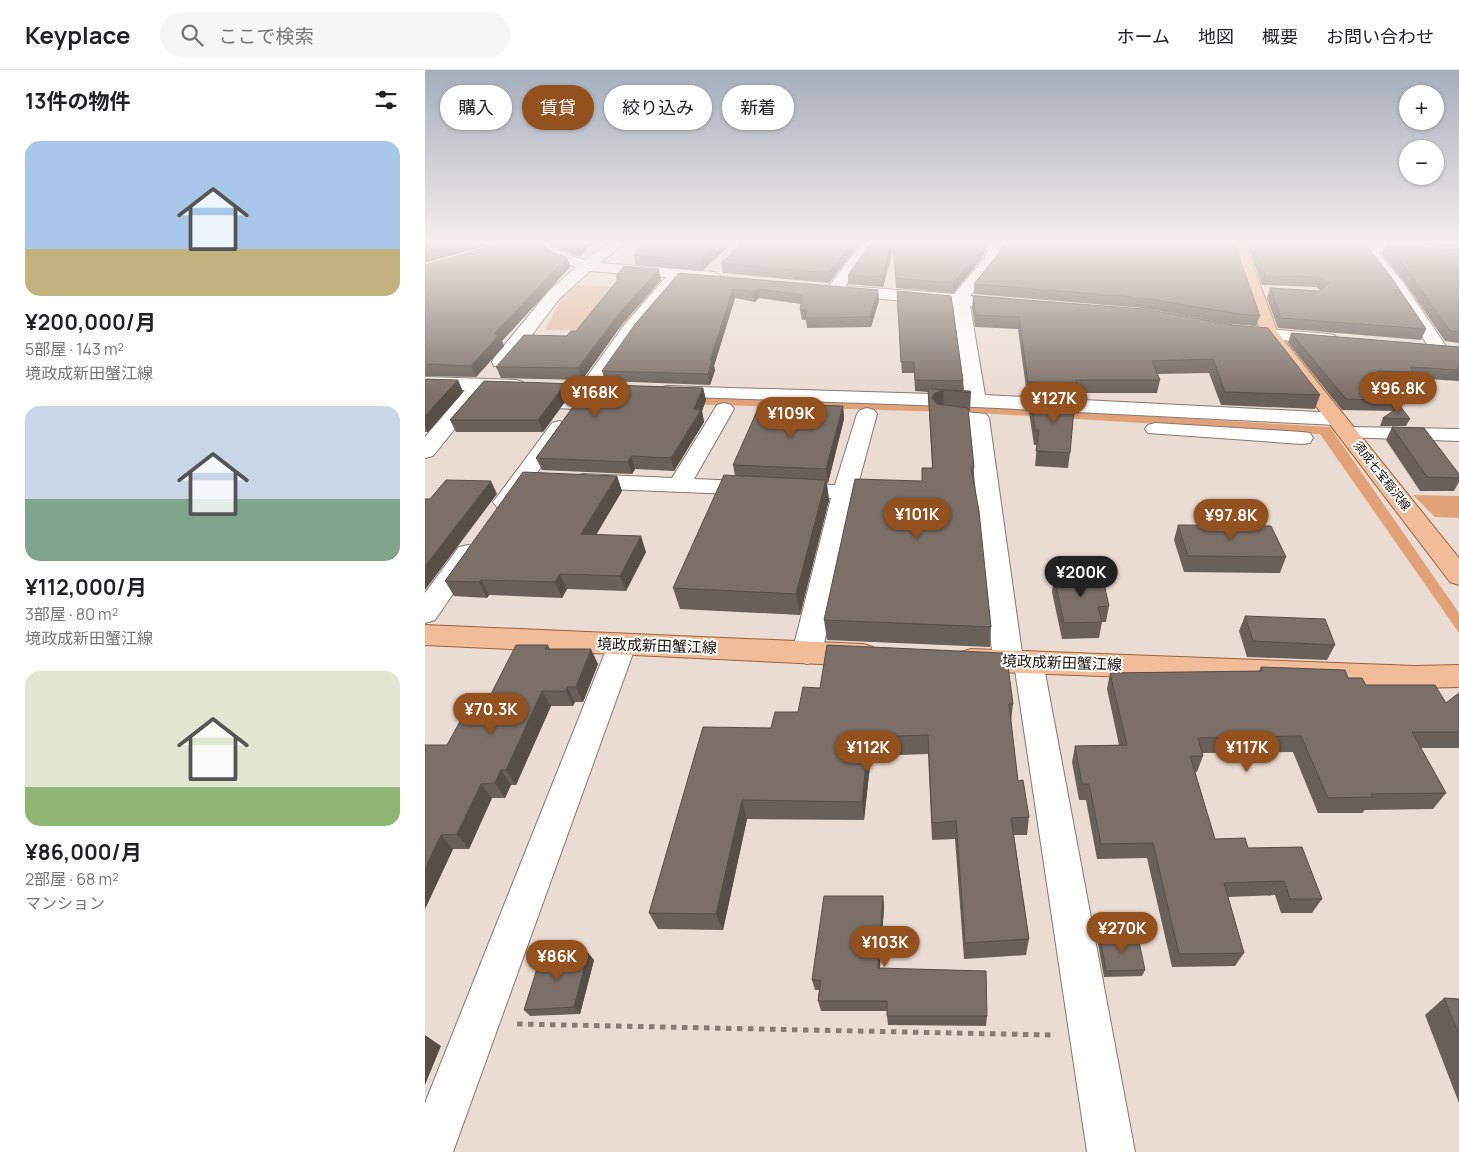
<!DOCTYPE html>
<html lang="ja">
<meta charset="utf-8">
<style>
body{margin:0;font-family:Manrope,"Noto Sans JP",sans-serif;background:#f6f6f6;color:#202124;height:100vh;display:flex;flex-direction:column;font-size:19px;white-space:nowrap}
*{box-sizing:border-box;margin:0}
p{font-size:16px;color:#757577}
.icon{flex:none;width:28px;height:28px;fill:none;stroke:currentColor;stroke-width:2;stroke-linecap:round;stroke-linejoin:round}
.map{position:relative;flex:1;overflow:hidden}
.side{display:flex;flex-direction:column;background:#fff;width:425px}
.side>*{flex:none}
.guide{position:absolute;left:15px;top:15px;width:475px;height:45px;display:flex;gap:10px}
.controls{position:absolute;left:974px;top:15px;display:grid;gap:10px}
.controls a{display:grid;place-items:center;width:45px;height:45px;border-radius:50%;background:#fff;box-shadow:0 1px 4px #0004;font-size:25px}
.price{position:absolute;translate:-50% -42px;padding:0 11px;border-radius:18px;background:#93511f;color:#fff;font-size:16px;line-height:32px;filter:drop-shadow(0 1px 2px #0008)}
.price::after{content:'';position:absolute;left:50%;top:30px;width:15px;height:11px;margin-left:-8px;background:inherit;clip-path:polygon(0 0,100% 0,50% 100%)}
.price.on{background:#222;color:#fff}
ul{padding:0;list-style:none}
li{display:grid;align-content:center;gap:10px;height:265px;padding:0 25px}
li span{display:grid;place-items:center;height:155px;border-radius:15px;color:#555}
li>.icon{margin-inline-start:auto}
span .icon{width:90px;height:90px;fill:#fffc;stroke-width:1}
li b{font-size:21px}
h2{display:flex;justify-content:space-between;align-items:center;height:60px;padding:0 25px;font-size:21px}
.tag{padding:0 18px;border-radius:22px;background:#fff;box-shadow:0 1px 4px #0004;font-size:18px;line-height:45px}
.tag.on{background:#93511f;color:#fff}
header{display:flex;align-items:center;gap:30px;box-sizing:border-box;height:70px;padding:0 25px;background:#fff;border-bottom:1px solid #e0e0e0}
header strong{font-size:24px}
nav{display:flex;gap:28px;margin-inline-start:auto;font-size:18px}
.search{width:350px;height:45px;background:#f6f6f6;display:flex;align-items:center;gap:12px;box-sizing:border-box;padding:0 18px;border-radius:28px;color:#757577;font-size:19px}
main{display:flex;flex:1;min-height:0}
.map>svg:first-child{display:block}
.green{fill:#e5b99e}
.water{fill:#e1a279}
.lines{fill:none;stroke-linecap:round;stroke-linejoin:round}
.minor-casing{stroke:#857870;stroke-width:2}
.major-casing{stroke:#9d633b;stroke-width:2}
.path{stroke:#877c76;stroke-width:5;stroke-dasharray:5.5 5.5;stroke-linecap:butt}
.minor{fill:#fff;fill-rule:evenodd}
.major{fill:#f1bc99;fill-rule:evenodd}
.wall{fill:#6b5f59}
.shaded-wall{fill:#574e48}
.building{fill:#7c6f67;stroke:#574e48}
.labels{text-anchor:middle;stroke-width:4;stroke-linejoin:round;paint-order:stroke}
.far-street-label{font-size:12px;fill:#140f0c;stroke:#fff}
.street-label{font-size:15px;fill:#140f0c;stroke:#fff}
</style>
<header>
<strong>Keyplace</strong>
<div class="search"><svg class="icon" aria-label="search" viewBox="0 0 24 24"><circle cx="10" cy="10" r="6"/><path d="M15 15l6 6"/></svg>ここで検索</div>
<nav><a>ホーム</a><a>地図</a><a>概要</a><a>お問い合わせ</a></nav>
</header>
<main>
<section class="side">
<h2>13件の物件<svg class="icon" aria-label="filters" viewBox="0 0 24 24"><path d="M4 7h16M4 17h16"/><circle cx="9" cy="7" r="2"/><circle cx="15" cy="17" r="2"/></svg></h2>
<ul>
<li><span style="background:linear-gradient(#a9c7e8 70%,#c2b280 0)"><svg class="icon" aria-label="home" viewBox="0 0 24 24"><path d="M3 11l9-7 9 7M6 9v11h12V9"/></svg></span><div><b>¥200,000/月</b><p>5部屋 · 143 m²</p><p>境政成新田蟹江線</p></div></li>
<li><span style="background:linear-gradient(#c9d6e8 60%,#7fa58c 0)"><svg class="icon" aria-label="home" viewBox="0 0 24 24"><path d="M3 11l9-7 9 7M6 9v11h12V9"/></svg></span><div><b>¥112,000/月</b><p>3部屋 · 80 m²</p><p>境政成新田蟹江線</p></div></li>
<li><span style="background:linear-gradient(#dfe7d0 75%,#8fb573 0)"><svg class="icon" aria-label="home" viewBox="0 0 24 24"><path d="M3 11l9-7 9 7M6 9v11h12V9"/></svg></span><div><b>¥86,000/月</b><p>2部屋 · 68 m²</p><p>マンション</p></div></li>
</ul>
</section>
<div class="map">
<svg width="1034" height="1082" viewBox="0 0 1034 1082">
<rect width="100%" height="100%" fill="#ebdcd3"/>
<!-- green -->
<path class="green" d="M147,215L234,219L200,260H120L138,225Z"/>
<!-- water -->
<path class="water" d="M0,320L553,336L905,357L1034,543V563L895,364L554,343L0,326Z
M988,425L1034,426V448L1010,447Z"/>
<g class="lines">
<!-- minor casing -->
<g class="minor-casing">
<path id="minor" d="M105,173H123L143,185L159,190L184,173H200L175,193L289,202L297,207L289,212L256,209L212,262L170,323H156L153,319L200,254L241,207L165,201L135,228L83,296H69L67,292L69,288L123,222L151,197L133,191Z
M437,173H451L420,216L529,224L559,189L563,179L522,177L515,173H619L621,176L619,179L614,180L578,179L571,193L545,226L585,229L593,234L585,239L545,236L560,325L912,343L919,345L922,349L919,353L912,355L551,337L235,326L232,322L235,318L242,316L540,325L528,235L409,225L401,220Z
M894,173H955L1034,180V188L953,182L977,211L1023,279L1020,283H1008L940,181L901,177Z
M816,257L903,264L909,265L912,269L909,273L903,274L810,266L807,262L810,258Z
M0,307L91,310L98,312L101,316L98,320L58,321L56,326L8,386L0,388V367L40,320L0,319Z
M101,326L188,329L195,331L198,335L195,339L188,341L94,336L91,332L94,328Z
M299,333L306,335L309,339L269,409L410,415L432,344L435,340L442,338L449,340L452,344L431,422L397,583L392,591L382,594L372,591L367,583L406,428L158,418L150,416L147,411L150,406L158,404L247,408L292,335Z
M519,340L561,344L564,348L597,583L603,581L613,584L618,592L710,1082H662L590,600L583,602L573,599L568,591L544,354L512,350L509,346L512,342Z
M134,351L141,353L144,357L88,437L80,439L72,437L68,432L72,427L127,353Z
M730,353L877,362L885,363L888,368L885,373L877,374L723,363L720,359L723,355Z
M924,357L1034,359V371L917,367L913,363L917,359Z
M43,475L52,477L56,483L10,550L0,553V523L34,477Z
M197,565L207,568L211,575L28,1082H0V1033L183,575L187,568Z"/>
</g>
<!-- major casing -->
<g class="major-casing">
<path id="major" d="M809,173H823L822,180L853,263L1034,488V515L1025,512L836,264L808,180Z
M0,555L438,574L448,577L453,585L448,593L438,596L0,575Z
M546,579L990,596L1034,595V617L990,618L546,601L536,598L531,590L536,582Z"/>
</g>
<!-- path -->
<path class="path" d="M92,954L626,965"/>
<!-- minor -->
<use href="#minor" class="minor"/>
<!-- major -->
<use href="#major" class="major"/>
</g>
<!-- wall -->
<path class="wall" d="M127,173H167L155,187L144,183Z
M307,173L277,201L211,195L208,185Z
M435,173L404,213L298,203L296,193Z
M446,173H561L560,180L557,188L528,223L471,218L468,180L458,217L423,214V205Z
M714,173H808L807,174Z
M823,173H940L1001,259L996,270L853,258L842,228L845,218L894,221L895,220L891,217L837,215L824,180Z
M978,173H1034V178Z
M961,175L1034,180V273L1020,271L978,210L957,184Z
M573,184L835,246L831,256L805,254L717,238L549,224V214Z
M0,195L145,197L77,271L79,276L51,307L0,306Z
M254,203L454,230L446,257L382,258L381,250H377L375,240L376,234L334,228L330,232L310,228L289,296L290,300L285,315L180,311L177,301Z
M191,206L236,210L198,253L157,310L76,308L71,297L151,261L192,211Z
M548,226L719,239L895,325L890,339L796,335L784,303L732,304L735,310L732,323H649V328L602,325L593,259L550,257L547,238Z
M472,232L538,311V321L546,323L545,341L543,340L549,397V412L566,557L565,577L402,570L399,550L507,398L503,322L490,321L489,303H477Z
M866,263L1034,277V311L987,308L985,312H960L975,331L971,339L985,349L981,356H955L958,348L968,341L917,340L863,273Z
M0,309L33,310L38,322L3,362H0Z
M59,311L278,318L281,330L277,341L279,352L249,401L210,399L207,404L117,400L111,388L155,327L152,326L142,329L118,362H31L25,350Z
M606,327L645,383L643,398L610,396L612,375H609L604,342Z
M418,336L419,349L403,413H402L404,430L375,545L255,539L248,518L310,406L308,395L384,342Z
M967,357L1034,404V412L1029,421H995L961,370Z
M192,406L197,421L171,465L221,482L201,521L142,519L137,528L64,525L62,528L29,526L20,511Z
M753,455L861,487L855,503L759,502L749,470Z
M629,507L684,536L681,552H677L674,568L637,569L627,522Z
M820,546L910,575L902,590L822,587L814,561Z
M123,575L125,579L173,594L158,632H150L148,636H126L91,715H86L80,728H67L44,779H28L0,839L22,675L65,626Z
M836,597L923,608L941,615L1021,633L1034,623V678H995L1021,723L1008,739L940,740L937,743H893L868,682L777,683L778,686L772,702H770L790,769L823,778L897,829L887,843H856L850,825L803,827L819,883L810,896L747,897L722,788L672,789L661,730H654L647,692L650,676L694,675L682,619L685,603L834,601Z
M588,634L586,652L593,711L604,747L602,765H589L604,869L601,885L539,889L530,769L507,770L503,684L446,686L439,750L322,749L298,860L233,859L224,843L346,658L373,642Z
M458,826L459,837L455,898L562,946L561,956L463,955L462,946V941H396L393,931L394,920H390L387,910Z
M675,867L720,900L717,906L679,907L673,874Z
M163,883L169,890L155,944L105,946L99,940Z
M1019,928L1034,929V1033L1000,945Z"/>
<!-- shaded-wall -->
<path class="shaded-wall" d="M31,173H69L0,193V182Z
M155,173H167L155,187L152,177Z
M295,173H307L277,201L275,191Z
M427,173H435L404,213L403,203Z
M467,173H468V180L458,217L457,207Z
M560,173H561L560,180L557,188L528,223V213Z
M142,187L145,197L77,271L79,276L51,307L46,296L69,264Z
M234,199L236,210L198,253L157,310L153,298L195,242Z
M308,219L310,228L289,296L290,300L285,315L283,304L285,290Z
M333,219L334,228L330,232L328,222Z
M453,220L454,230L446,257L445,247Z
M33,310L38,322L3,362L0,356V346Z
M147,314L152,326L142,329L118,362L113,350L138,317Z
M278,318L281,330L277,341L279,352L249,401L246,388L269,339Z
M519,320L518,338L510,341L507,328L510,323Z
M418,336L419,349L403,413L401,399Z
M206,386L210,399L207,404L203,392Z
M192,406L197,421L162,480L156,464Z
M401,410L404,430L375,545L371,524Z
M66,411L72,424L0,520V496Z
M216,466L221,482L201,521L195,506Z
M135,504L142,519L137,528L130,512Z
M56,510L64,525L62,528L54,512Z
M166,579L173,594L158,632L151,617Z
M142,617L150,632L148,636L141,621Z
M117,621L126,636L91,715L81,700Z
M444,667L446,686L439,750L437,732Z
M76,700L86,715L80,728L70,713Z
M56,714L67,728L44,779L32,764Z
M317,730L322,749L298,860L291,844Z
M16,765L28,779L0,839V798Z
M458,826L459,837L454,908L453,898Z
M163,883L169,890L155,944L149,937Z
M0,965L16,976L0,1015Z"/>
<!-- building -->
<path class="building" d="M0,173H31L0,182Z
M77,173H114L129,183L142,187L69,264L74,265L46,296L0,294V195Z
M140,173H155L152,177Z
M218,173H295L275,191L208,185Z
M317,173H427L403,203L296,193Z
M446,173H467L457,207L423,205Z
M468,173H560L558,179L528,213L471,208Z
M579,173H695L810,175L835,246L808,243L719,228L549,214L573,184Z
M827,173H940L966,207L1001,259L856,248L845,218L894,221L904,213L894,207L840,206Z
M961,175L1034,180V262L1025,261L982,200Z
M199,196L234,199L195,242L153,298L71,297L99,265L142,266L146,261H151L196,206H191Z
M254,203L453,220L445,247L380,248L382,240H375L378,225L333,219L328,222L308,219L285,290H287L283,304L177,301L211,253Z
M472,221L526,226L538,311L490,310L489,292H476Z
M548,226L719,239L808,255L843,258L895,325L800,322L788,289L727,291L735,310H651V314L603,312L594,247L551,245Z
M866,263L1034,277V300L985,297L989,302L952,301L975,331L921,329Z
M0,309L33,310L0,346Z
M59,311L278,318L269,339L276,340L246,388L206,386L203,392L111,388L158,323L155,317L147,314L138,317L113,350H25Z
M503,319L545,321L546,323L519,320L510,323L507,328L512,334L543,338L549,397L546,398L554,441L566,557L399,550L430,409L497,411V398H508Z
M606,327L650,329L645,383L611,381L614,360H610Z
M386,335L418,336L401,399L308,395L332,341L384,342Z
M975,336L985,349L958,348Z
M967,357L999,358L1034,404V408L1002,407Z
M98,402L192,406L156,464L216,466L195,506L135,504L130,512L56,510L54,512L20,511Z
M299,405L401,410L371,524L248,518Z
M21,410L66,411L0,496V429H5Z
M753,455L846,456L861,487L763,486Z
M677,505L684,536L673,537L677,552L639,553L629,507Z
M820,546L900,549L910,575L828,571Z
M91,575H123L120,579H166L151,617H142L141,621H117L81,700H76L70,713L56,714L32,764L16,765L0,798V675H22L49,626H65Z
M402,575L578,583L579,588H582L588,634H584L593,711L598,710L604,747L586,748L604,869L540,873L531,751L507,753L503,665L444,667L437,732L317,730L291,844L224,843L278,657L346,658L350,642H373L378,617L395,618Z
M836,597L920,600L923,608H937L941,615H1010L1021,633L1034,623V662H987L1021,723L946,724L948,727L903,728L876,666L773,668L778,686H765L790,769L820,768L823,778L877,777L897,829H865L859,811L799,813L819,883L754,884L728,773L676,774L664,714H657L650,676L702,675L685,603L837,601Z
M399,826H458L453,898L561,901L562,946H462V931H393L396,910H387Z
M675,867H713L720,900L681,901Z
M163,883L149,937L99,940L116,886Z
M1019,928L1034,929V965Z"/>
<!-- sky -->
<linearGradient id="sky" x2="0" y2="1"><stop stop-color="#a5adbc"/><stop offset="0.53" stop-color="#f6efeb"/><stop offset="1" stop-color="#f6efeb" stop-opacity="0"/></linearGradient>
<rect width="1034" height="325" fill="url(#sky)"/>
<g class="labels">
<!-- far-street labels -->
<g class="far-street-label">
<text transform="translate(957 406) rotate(52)" y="4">須成七宝稲沢線</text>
</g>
<!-- street labels -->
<g class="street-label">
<text transform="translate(232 576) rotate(2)" y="5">境政成新田蟹江線</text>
<text transform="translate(637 593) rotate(2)" y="5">境政成新田蟹江線</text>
</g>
</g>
</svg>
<div class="controls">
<a>+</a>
<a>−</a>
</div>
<b class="price" style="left:973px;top:344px">¥96.8K</b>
<b class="price" style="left:170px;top:348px">¥168K</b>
<b class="price" style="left:629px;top:354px">¥127K</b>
<b class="price" style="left:366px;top:369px">¥109K</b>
<b class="price" style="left:492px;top:470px">¥101K</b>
<b class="price" style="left:806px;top:471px">¥97.8K</b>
<b class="price on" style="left:656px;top:528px">¥200K</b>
<b class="price" style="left:66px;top:665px">¥70.3K</b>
<b class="price" style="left:443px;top:703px">¥112K</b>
<b class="price" style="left:822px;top:703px">¥117K</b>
<b class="price" style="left:697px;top:884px">¥270K</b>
<b class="price" style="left:460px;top:898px">¥103K</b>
<b class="price" style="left:132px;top:912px">¥86K</b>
<div class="guide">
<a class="tag">購入</a>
<a class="tag on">賃貸</a>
<a class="tag">絞り込み</a>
<a class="tag">新着</a>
</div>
</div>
</main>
